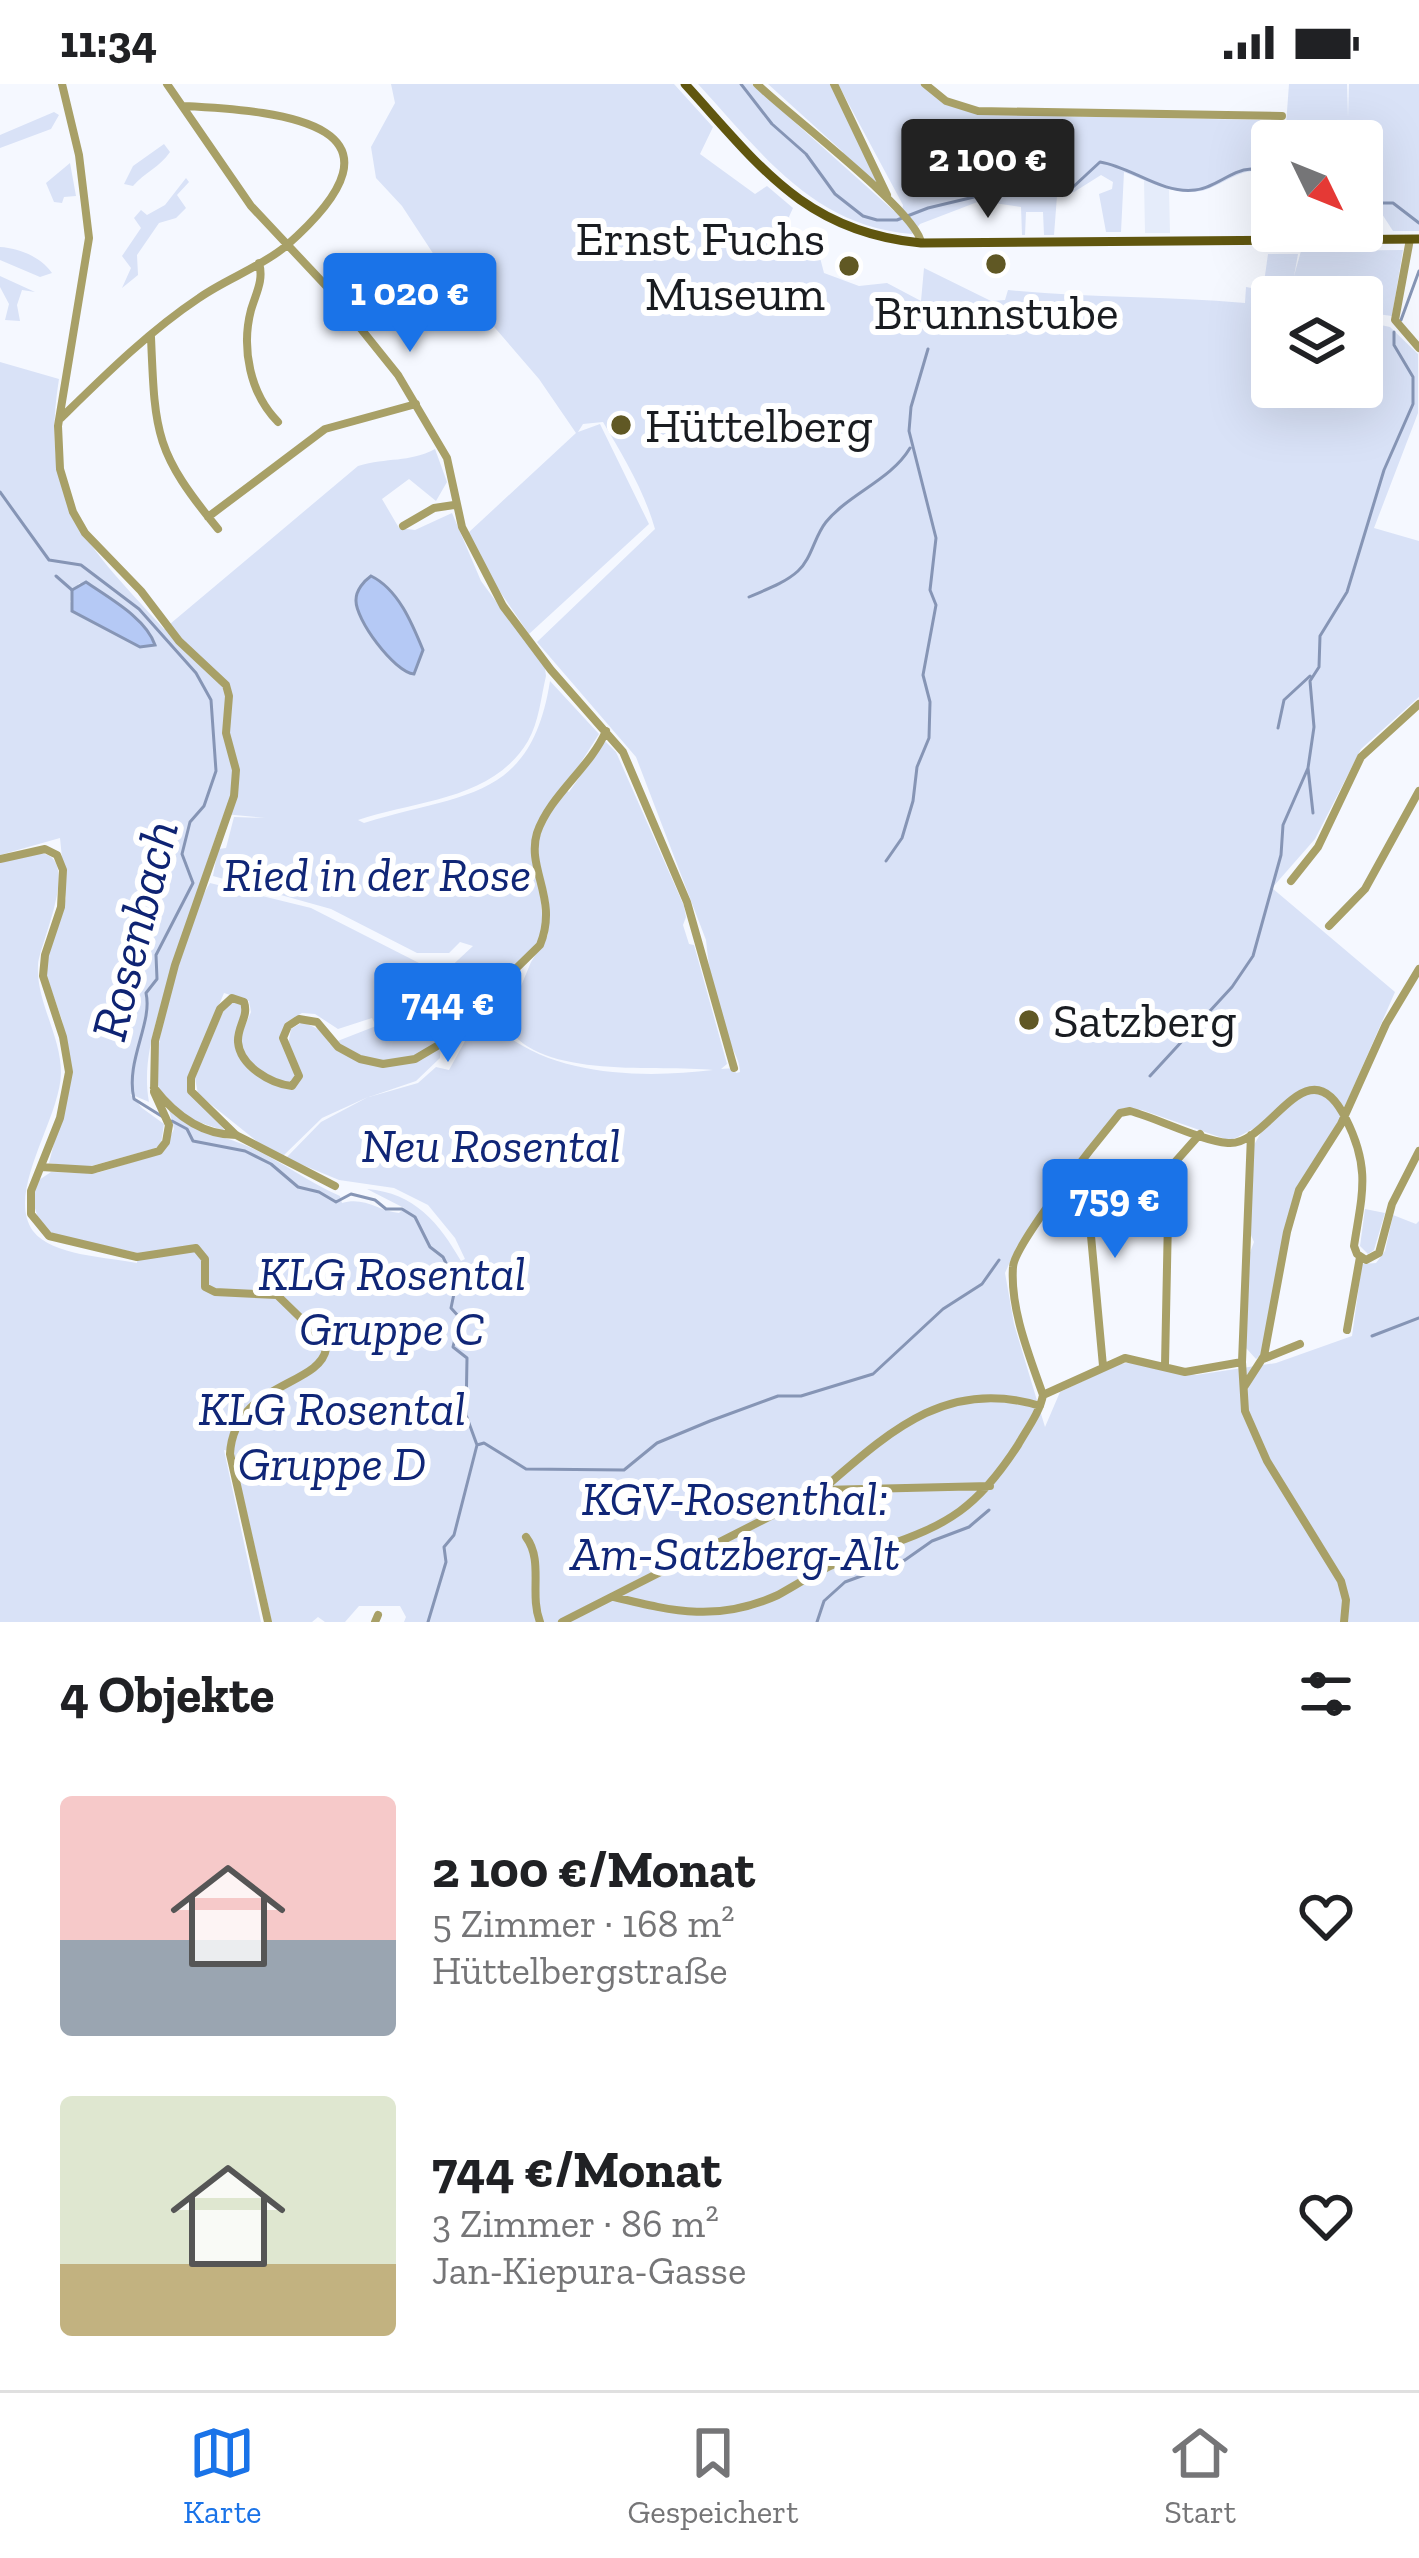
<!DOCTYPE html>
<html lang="de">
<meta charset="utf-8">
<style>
body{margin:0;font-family:"Zilla Slab",serif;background:#f6f6f6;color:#202124;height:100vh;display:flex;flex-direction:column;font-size:45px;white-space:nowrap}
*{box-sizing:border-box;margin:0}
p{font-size:39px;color:#757577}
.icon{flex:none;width:66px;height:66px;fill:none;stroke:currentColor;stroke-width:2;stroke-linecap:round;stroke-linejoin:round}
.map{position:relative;height:1538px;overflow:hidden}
.sheet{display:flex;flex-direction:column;background:#fff;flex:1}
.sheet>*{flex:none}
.needle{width:78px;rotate:133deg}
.fabs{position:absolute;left:1251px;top:36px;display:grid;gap:24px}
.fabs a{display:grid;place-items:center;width:132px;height:132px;border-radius:12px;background:#fff;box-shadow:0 12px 48px #0002;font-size:60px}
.price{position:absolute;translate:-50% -102px;padding:0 27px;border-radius:12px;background:#1a73e8;color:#fff;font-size:39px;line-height:78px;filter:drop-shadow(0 3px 6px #0008)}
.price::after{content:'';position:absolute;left:50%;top:72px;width:36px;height:27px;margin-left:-18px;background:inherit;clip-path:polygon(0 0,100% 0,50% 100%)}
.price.on{background:#222;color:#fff}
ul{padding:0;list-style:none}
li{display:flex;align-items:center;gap:36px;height:300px;padding:0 60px}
li span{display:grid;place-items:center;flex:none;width:336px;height:240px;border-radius:12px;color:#555}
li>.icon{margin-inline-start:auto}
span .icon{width:144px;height:144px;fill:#fffc;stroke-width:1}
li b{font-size:51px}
h2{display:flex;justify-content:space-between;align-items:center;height:144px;padding:0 60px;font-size:51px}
.status{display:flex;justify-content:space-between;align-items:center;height:84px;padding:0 60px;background:#fff;direction:ltr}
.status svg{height:33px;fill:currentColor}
.menu{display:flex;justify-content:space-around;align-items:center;height:168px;border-top:3px solid #e0e0e0;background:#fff;font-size:33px;color:#757577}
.menu a{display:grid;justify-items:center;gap:6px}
.menu .on{color:#1a73e8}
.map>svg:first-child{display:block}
.built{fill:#e5ecfa}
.green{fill:#d9e2f7;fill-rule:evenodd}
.water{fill:#b5c9f5;stroke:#8695b5;stroke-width:3}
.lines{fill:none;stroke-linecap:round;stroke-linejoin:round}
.stream{stroke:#8695b5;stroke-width:3}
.minor{stroke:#a8a067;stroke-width:8}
.major{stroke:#60560f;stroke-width:9}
.poi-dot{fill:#605824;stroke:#fff;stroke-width:4.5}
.labels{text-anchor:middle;stroke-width:12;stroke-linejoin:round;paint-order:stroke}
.poi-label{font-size:48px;fill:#191c21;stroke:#fff;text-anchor:start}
.park-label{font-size:48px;font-style:italic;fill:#102677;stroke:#fff}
.water-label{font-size:51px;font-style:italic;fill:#0e2373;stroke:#fff}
</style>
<div class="status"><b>11:34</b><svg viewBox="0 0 49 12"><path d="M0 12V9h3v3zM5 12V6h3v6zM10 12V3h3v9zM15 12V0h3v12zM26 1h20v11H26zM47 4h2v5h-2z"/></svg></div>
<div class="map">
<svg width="1419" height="1538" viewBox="0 0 1419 1538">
<rect width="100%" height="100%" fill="#f5f8ff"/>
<!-- built -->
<path class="built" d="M1144,96L1169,105L1170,149H1145Z"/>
<!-- green -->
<path class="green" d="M391,0H674L713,43L700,70L755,110L767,102L793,124L782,148L792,155L797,150L817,162L824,189L859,202L887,199L921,217L924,184L991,217L1005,216L1008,206C1087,214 1166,212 1245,219L1246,203L1263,206L1268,170H1298L1294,192L1301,167L1403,166L1392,232L1362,228V213H1272V303H1362V237L1390,243L1418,270V329L1374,444L1419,457V613L1361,665L1315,755L1272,804L1395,908L1339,1036L1292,1118L1261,1271L1256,1275L1246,1264L1249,1171L1254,1158L1250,1149L1254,1061L1264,1043C1249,1043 1242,1054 1228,1056L1142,1026L1123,1024L1017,1162L1005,1189L1014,1240L1045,1343L1060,1308L1119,1280L1134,1278L1196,1291L1276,1279L1352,1252L1362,1180L1376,1179L1385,1167L1393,1131L1416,1140L1419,1137V1538H404L406,1533L400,1522H359L345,1538H325L318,1533L312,1538H272L233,1368L224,1366L261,1538H0V779C13,776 32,766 45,770C79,780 39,861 38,881C36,918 61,951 61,989C60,1036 5,1108 33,1147C52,1172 108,1173 137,1179L138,1169L53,1150L40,1140L32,1115L39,1096L51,1088L97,1089L162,1069L174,1045L169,1026C191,1048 220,1050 247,1062C280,1076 307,1098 340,1112L342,1119C364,1112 379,1127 399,1129L404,1124L367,1105C415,1109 439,1139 461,1177L465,1175L455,1154L428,1121L394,1104L339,1096L286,1074L321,1038L368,1013L322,1034L283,1072L259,1059L198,1010L195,994L225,923L235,918L242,921L239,942L244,944L251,928L249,917L224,909L187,998L225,1047L187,1034L159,1005C148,963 186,837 210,799L311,824L419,879H439L444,889L473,862L460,858L449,869H417L331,825L213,792L218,765L226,764L234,733L265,734L224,730C208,771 197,812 184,854C168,905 139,965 149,1018L130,1010L142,1024L164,1040L161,1060L156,1064L84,1084L49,1079L72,988L62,936L46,891L48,869L66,814L60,754L0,771V278L59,295C39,419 86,459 164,545L358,382C388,373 408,379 435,365L447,398L436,417L409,395L382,415L399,444L415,446L452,429L481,497L545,584L546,592C541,613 539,638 528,657C492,717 416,716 358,736L364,739C461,708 531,719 550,597L599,650L564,705L569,708L605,657L616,668L684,822L686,833L683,841L689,860L694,861L727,980L721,985L734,984L736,989L740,988C739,973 732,966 727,952C716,921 709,888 706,856L636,673L537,558L655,445C644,406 623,372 603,338L583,340L578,348L600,340L649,440L529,550L492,496L468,449L576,349L539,295L440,180L402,122L376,94L371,63L395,19ZM371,492L393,510L423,566L413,591C394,586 354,534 356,516C356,506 364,497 371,492ZM79,499L115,518L153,553L70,518ZM543,793L549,820L548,851L531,878L506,938C531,997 661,980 713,986C647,994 559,993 505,950V955L497,957L500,921L514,896L509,892L464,951L465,957L449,986L436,983L418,999L369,1013L416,997L440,974L441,955L538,859L543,844L539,796ZM302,929L315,930L338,945L372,934L376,942L330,960L320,946L303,938L291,945L288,961L284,960L285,939Z
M698,0H752L894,127L902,126L903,121L838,0H921L947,21L982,31L1260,36L1262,40L1286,41L1289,0H1347L1348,33L1349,0H1419V147H1393L1382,130L1362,115V57H1272V114L1252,87C1236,89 1223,99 1208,105C1180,115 1150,98 1124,88L1121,148H1106L1099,110L1112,105L1113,98L1101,91L1074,108L1057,112L1054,151H1044L1043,128H1026L1025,151H1022L1021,123L994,119L983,122L980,117L920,140L912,150C812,142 760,67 698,0ZM959,78L978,91H1009L1038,82L1046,85L1039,97L1008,104L991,97L961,101L948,98L947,89Z
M768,0H831L879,101L842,72L843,68Z
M54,28L59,31L51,45L0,64V51Z
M164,60L170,68C160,83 144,89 133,102L124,100L133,82Z
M70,79L76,112L64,113L62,119L54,118L46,99Z
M186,94L189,98L177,111L186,124L176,134L159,139L137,171L138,191L122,204L131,184L122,172L141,144L134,134L141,126L147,131L165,121Z
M0,163C19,164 41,173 52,189L40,193L0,176Z
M0,192L35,208L22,206L17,221L20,237L5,236L9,220L0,203Z
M1365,1125L1385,1129L1374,1166L1368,1170L1360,1162Z"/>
<!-- water -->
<path class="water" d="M371,492C398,505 412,539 423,566L414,590C394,588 355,535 356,516C356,506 364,497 371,492Z
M86,498C109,514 146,534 155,561L140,563L72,527V506Z"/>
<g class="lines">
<!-- stream -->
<path class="stream" d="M741,0L772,40L806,70L835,110L863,132L877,136H897L928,124L999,107L1072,104L1100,78C1132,83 1161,110 1195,106C1216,104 1230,86 1251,85L1272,106
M1362,119H1393L1419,139
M1401,236L1419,187
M0,408L49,476L81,481L139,525L196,589L211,616L216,687L204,722L190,738L182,770L193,799L156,871L157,895L146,909C153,939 125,977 134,1015L163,1033
M56,492L72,506
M749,513C765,506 785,499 798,487C812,474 814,453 826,438C850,409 891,396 910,364
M1278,644L1284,616L1310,592
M1308,684L1313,729
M886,777L902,754L913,717L917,683L929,654L930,618L923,591L936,521L930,506L936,454L909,347L911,323L928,265
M1150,992L1232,903L1253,872L1281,771L1283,741L1308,684L1314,643L1310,597L1319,583L1320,552L1347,508L1384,386L1413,320V293L1394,261V248
M172,1037L187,1045L193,1057L245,1067L271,1080L298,1103L319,1108L336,1118L351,1110L375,1116L386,1125H402L415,1133L430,1163L443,1173L456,1200L451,1224L460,1234L453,1263L467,1274L466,1331L477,1361L454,1451L444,1463L446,1478L428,1538
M1372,1252L1419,1234
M477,1361L484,1359L526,1385L624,1386L657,1359L710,1337L778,1312H801L873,1290L943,1225L982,1200L999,1176
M817,1538L824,1517L845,1498L905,1476L932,1457L969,1443L989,1426"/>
<!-- minor -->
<path class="minor" d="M167,0L251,122L329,205L398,291L447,374L462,443L503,522L551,586L623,668L687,818L734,984
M757,0C786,29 919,129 921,159
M834,0L887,111
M925,0L946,17L978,27L1282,32
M1410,155L1395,236L1419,264
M259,179C264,196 256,209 251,226C241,264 250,310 278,338
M362,245L393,217L431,192
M151,253C155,351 155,368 218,445
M60,335C103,293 148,248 199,214C226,195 261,183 286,162C424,41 287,27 184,22
M208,433L325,345L416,320
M403,442L434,424L454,421
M0,775L45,765L57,771L63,786L61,823L45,871L43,892L63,953L69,988L60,1034L31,1107V1130L49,1152L137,1173L196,1164L205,1175V1203L215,1208L277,1211L314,1247L326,1265C320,1302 234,1299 230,1370L268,1538
M1291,797L1318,763L1361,673L1419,620
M1329,842L1365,805L1419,707
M154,1004C175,1031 201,1051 236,1051
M1251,1051L1242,1278L1245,1327L1267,1377L1341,1497L1346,1516L1344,1538
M1084,1076L1103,1282
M41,1083L92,1086L159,1067L166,1058L169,1041L154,1008L155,957L175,881L234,712L236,686L226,649L229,612L226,601L179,557L141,507L85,449L73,428L60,385L58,342L89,154L79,71L62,0
M335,1102L236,1051L191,1007V994L220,925L232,914L244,918C249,933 237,942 238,958C240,982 271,1000 292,1002L299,992L283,954L288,942L299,935L317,938L338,963L360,975L383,980L415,975L437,962L540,861C559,815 526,785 537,749C550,711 590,684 606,647
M1347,1246L1360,1173
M1263,1275L1300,1260
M1165,1281L1169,1085L1200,1050
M1244,1303L1264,1272L1287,1148L1299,1106L1341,1040L1386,940L1419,885
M1043,1311C1029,1271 1010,1225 1013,1183C1014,1160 1101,1052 1120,1029L1130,1027C1159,1035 1199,1056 1228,1059C1270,1063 1307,956 1346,1035C1371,1085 1362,1110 1354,1162L1357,1170L1366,1176L1379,1169L1392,1120L1419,1067
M1043,1311L1125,1274L1185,1288L1242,1278
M823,1405C889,1348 947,1293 1040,1322
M526,1453C544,1477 529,1510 540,1538
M880,1464C949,1441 978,1423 1018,1361C1027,1345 1040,1328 1043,1311
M614,1513C676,1528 718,1538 778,1511C803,1497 825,1482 853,1473
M375,1538L378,1531
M562,1538L822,1406L990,1402"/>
<!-- major -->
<path class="major" d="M685,0C759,81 804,148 921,159
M921,159L1419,155"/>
</g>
<!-- markers -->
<g class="poi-dot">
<circle cx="996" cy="180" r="12"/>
<circle cx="849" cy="182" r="12"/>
<circle cx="621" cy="341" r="12"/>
<circle cx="1029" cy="936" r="12"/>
</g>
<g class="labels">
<!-- poi labels -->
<g class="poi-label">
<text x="825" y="171" text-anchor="end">Ernst Fuchs<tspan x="825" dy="55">Museum</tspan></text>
<text x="996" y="245" text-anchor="middle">Brunnstube</text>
<text x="645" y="358">Hüttelberg</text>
<text x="1053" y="953">Satzberg</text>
</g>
<!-- park labels -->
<g class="park-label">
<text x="377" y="807">Ried in der Rose</text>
<text x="491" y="1078">Neu Rosental</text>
<text x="392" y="1206">KLG Rosental<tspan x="392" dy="55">Gruppe C</tspan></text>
<text x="332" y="1341">KLG Rosental<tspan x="332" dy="55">Gruppe D</tspan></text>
<text x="735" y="1431">KGV-Rosenthal:<tspan x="735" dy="55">Am-Satzberg-Alt</tspan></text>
</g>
<!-- water labels -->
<g class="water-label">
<text transform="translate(134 846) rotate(-76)" y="18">Rosenbach</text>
</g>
</g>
</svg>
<div class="fabs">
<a><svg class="needle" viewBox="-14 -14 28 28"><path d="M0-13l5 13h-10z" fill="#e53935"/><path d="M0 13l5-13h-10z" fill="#757577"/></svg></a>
<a><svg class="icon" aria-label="layers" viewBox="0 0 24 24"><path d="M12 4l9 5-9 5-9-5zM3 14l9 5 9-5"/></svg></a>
</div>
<b class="price on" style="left:988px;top:137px">2 100 €</b>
<b class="price" style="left:410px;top:271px">1 020 €</b>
<b class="price" style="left:448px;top:981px">744 €</b>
<b class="price" style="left:1115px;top:1177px">759 €</b>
</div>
<section class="sheet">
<h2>4 Objekte<svg class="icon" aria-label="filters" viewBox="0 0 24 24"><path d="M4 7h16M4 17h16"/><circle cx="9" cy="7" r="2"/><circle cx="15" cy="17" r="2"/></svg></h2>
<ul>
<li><span style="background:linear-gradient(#f6c9c9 60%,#9aa5b1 0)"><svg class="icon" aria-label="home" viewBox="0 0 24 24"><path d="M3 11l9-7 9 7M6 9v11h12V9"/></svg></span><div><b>2 100 €/Monat</b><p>5 Zimmer · 168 m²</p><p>Hüttelbergstraße</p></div><svg class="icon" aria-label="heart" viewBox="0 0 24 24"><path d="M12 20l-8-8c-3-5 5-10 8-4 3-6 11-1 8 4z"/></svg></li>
<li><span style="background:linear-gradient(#dfe7d0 70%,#c2b280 0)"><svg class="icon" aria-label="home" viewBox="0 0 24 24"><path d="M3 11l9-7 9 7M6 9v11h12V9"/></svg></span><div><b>744 €/Monat</b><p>3 Zimmer · 86 m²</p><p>Jan-Kiepura-Gasse</p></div><svg class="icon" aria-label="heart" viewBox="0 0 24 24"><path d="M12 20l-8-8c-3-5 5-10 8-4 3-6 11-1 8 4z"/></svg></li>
</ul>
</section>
<nav class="menu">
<a class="on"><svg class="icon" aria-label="map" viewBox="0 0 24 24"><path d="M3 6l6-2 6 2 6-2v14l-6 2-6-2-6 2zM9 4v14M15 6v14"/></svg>Karte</a>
<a><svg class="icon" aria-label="saved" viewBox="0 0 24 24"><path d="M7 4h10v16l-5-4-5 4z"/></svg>Gespeichert</a>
<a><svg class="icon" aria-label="home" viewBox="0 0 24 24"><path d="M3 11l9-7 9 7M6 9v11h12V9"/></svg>Start</a>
</nav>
